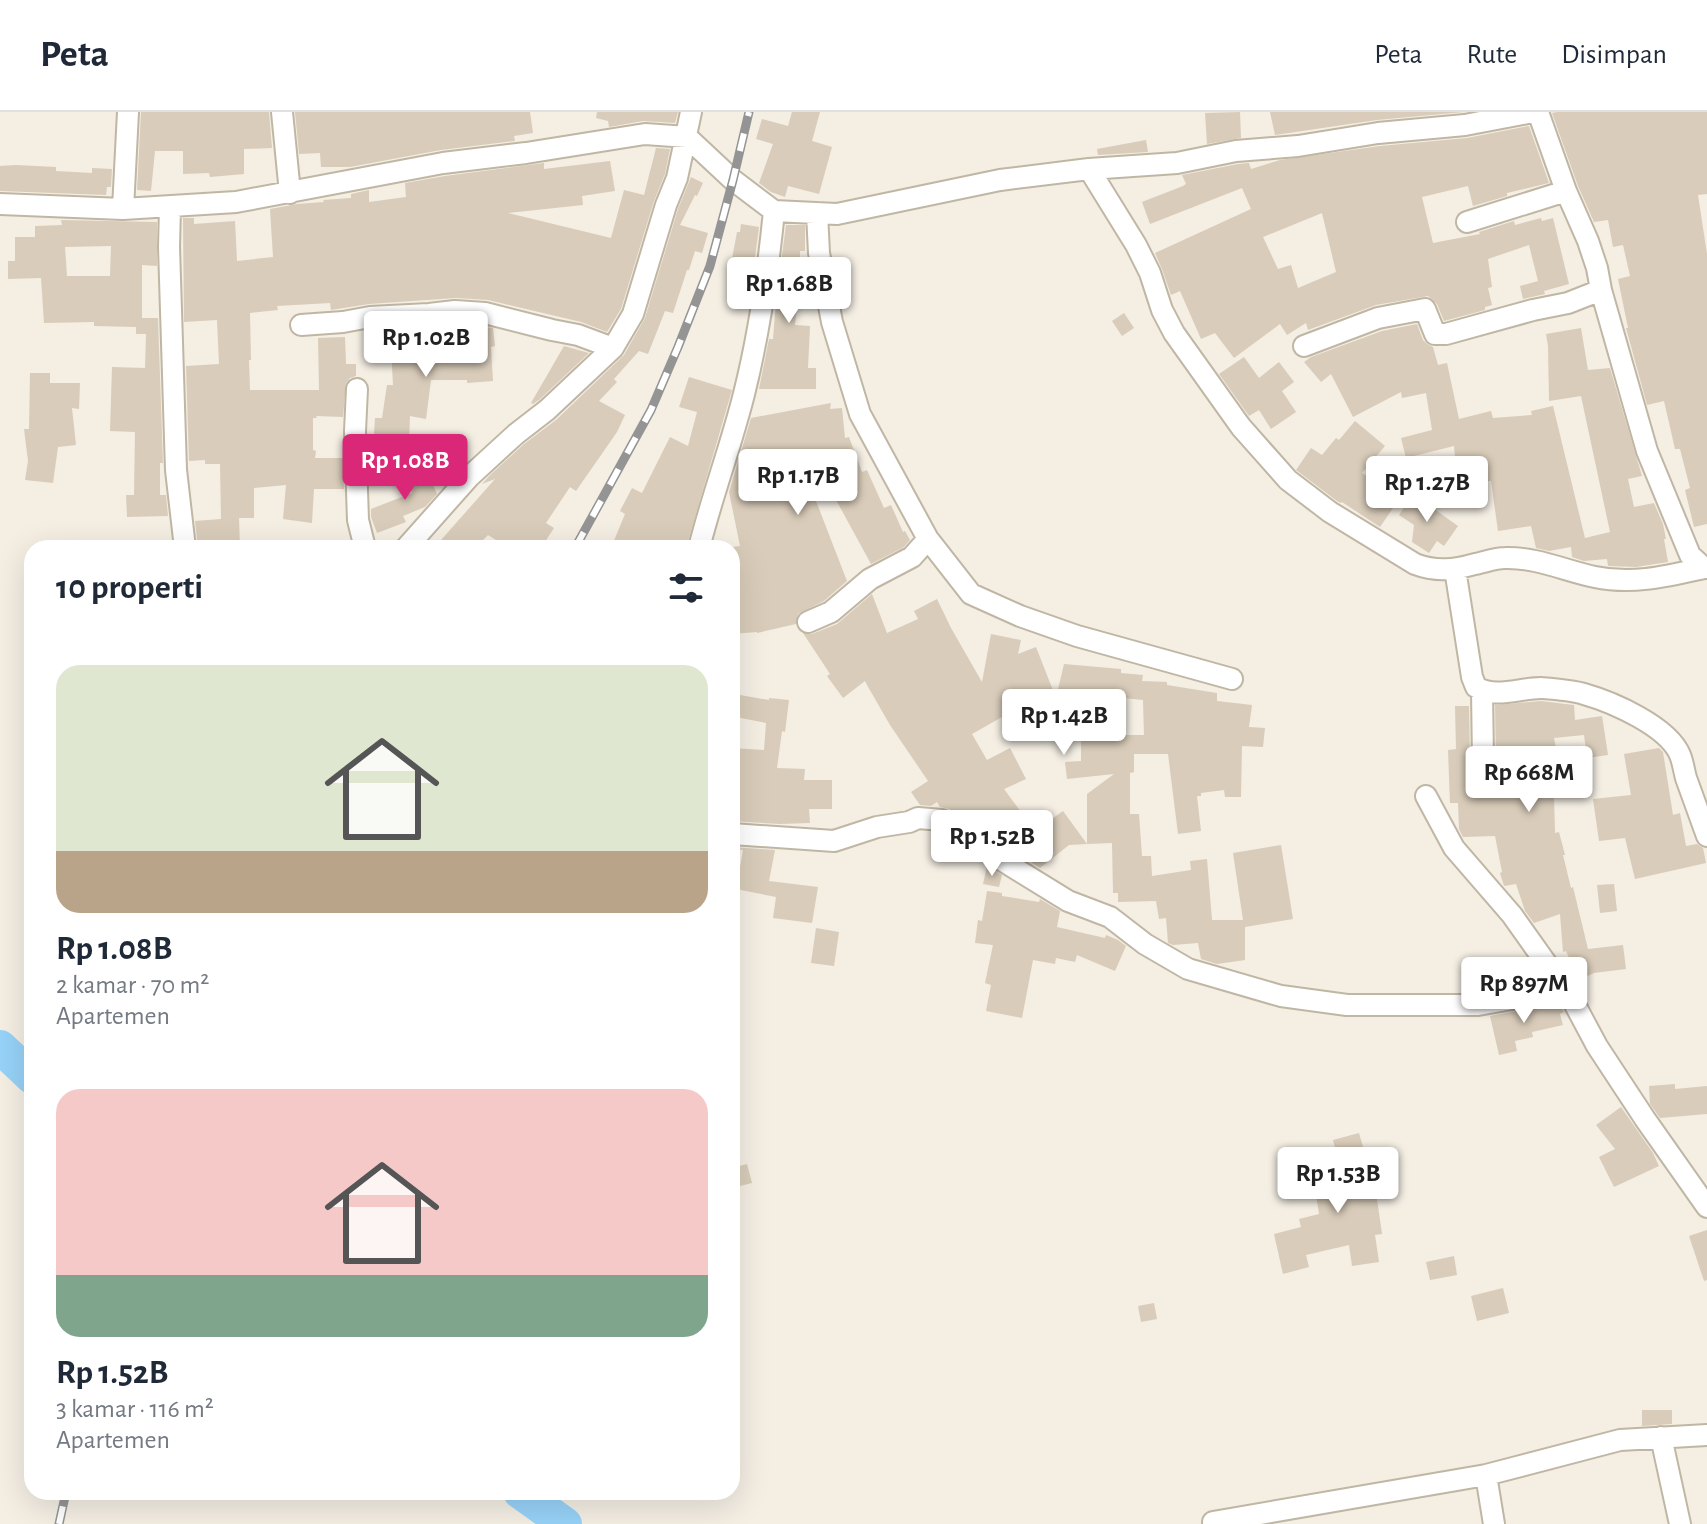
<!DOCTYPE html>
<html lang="id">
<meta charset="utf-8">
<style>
body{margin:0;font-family:"Alegreya Sans",sans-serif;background:#f2f2f3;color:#1f2937;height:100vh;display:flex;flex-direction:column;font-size:30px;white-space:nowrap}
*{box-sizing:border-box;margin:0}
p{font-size:26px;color:#747a83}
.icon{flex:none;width:44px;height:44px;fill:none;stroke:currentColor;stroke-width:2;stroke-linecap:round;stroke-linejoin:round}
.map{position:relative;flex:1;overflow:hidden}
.drawer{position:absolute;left:24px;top:428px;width:716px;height:960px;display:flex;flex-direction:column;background:#fff;border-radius:24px;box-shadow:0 8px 32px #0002}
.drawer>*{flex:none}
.price{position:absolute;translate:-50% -68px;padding:0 18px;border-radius:8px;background:#fff;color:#222;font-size:26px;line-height:52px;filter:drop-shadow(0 2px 4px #0008)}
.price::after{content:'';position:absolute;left:50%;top:48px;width:24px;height:18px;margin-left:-12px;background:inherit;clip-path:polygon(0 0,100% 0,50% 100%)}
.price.on{background:#db2777;color:#fff}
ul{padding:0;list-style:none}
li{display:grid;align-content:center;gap:16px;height:424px;padding:0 32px}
li span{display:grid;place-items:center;height:248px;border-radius:24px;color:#555}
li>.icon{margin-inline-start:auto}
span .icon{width:144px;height:144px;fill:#fffc;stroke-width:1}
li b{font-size:34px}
h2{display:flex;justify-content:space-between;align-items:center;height:96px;padding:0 32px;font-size:34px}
header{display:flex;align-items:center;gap:48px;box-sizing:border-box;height:112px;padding:0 40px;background:#fff;border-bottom:2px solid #e0e1e3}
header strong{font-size:38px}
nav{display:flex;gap:44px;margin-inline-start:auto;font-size:28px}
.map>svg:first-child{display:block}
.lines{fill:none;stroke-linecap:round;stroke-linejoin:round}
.river{stroke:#97d2f8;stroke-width:34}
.building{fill:#d9ccba;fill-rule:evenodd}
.minor-casing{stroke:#c0b6a4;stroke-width:24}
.minor{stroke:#fff;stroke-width:20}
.rail-casing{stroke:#949494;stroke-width:9}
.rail{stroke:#fff;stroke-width:6;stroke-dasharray:18;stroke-linecap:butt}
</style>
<header>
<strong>Peta</strong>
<nav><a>Peta</a><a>Rute</a><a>Disimpan</a></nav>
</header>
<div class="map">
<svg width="1707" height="1412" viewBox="0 0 1707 1412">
<rect width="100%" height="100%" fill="#f4eee3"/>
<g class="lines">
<!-- river -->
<path class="river" d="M0,935L32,965
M520,1380L565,1412"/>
</g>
<!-- building -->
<path class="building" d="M141,0H269L272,36L244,37V62L210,65L209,61L183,62V39H155L151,79L137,78Z
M295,0H530L533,21L514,24L515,29L441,38L350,55H321L320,41L299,42Z
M597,0H678L675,11L643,9L609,15L608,9L596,6Z
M792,0H820L812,29L832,35L819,82L788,74L785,85L771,80L759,71L773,32L756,27L762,7L788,14Z
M1240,0L1241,26L1207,32L1205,1Z
M1270,0H1464L1377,8L1275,23Z
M1557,0H1707V82L1698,83L1707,142V412L1694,415L1685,378L1690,376L1680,337H1675L1664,289L1647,293L1626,216H1628L1618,167L1630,164L1623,133L1613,135L1608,108L1594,110L1578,74L1552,1Z
M1529,14L1549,71L1507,81V84L1473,94L1468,74L1422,85L1433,131L1480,122L1479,120L1514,109L1515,113L1541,106L1542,109L1553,106L1569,172L1544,179L1545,182L1523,187L1520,174L1538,169L1529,133L1488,147L1492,175L1488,176L1492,193L1485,195V198L1444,209L1437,192L1428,184L1376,193L1308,218L1306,211L1287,223L1280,212L1234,246L1215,221L1201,227L1180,179L1171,183L1162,157L1155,141L1251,97L1242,76L1150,112L1142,90L1183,74L1186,72L1182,63L1238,52L1249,51L1251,57L1280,48L1380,34L1467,26ZM1322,101L1336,160L1298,176L1291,153L1278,157L1263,125Z
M1146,28L1148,40L1098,43L1097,37Z
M656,36L670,37L665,62L654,89L621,197L607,220L581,210L488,188L456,186L369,192L331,198L330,191L277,194L278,198L250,201L251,248H249L250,278H319L318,226L345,225L346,252H356V264L350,266L346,271L343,305L316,304L317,306H313V338L316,339L315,346H343L344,377H314L312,411L283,407L286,373L254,376V406H239L240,436H198L195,409L221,407L220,352H205V348L189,349L186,254L219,252L217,208L184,210L183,106H194V112L235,109L237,149L273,145L270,97L297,92L324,90L323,88L351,86V82L369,78V90L406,85L405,71L445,64L544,51V57L610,49L615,79L582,84L583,93L508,101L611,126L624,78L644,83Z
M16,53L56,55V59L92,61V56L112,57L111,75H107L106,83L0,79V54Z
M691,65L703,71L697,84L695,83L680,113L708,121L702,141L695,139L689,158H687L673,201L665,199L648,242L639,239L614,267L617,270L599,289L625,303L617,320L576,379L570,375L546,411L554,416L541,436H509L488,423L475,436H434L495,367L482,372L489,364L524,332L556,308L624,243L645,206L678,97Z
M61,108L157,110V154L142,153V206H158L163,351H160V383H166L168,404L127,405L126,383H134L135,320L110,319L112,255L145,256L146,222H136V215L94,214V210L44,211L41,166L8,167V149H15V125H35V114L62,113ZM111,134L110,164H67L65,135Z
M741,112L759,115L750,184L733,180L740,154L731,152L737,120H740Z
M786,113H805V139H800V168L795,213L810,214L808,256H816V277H759L769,227H773L776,190Z
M1124,201L1134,216L1122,224L1112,209Z
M455,212L493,216L495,234L491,235L493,269L467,271V268H431L426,307L410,304L408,356L372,355L375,306H382L387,273H393L390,217Z
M1417,212L1423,228L1427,232L1433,235L1438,253L1447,251L1459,307L1491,299L1493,306L1532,303L1531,299L1553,294L1585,426L1610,420L1581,284L1549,289L1548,234L1546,222L1581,216L1588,258L1610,256L1642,364L1628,367L1634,395L1654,391L1663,412L1666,427H1664L1668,450L1636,455L1608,454L1607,447L1584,449L1572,445L1571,435L1549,439L1536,436L1531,414L1498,419L1491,369L1457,370L1454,334L1406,346L1401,326L1432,318L1426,281L1402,286L1401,280L1353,305L1331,262L1321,270L1304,250L1311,245L1382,219Z
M564,234L589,241L539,288L533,292L531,291Z
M1244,245L1259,266L1279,250L1294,270L1282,279L1296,300L1271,317L1259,298L1249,304L1219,262Z
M30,261H50V271H80L79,297L72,296L76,333L58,335L53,371L25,368L28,349L24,317H29Z
M689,265L732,278L686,436H611L625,402L620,399L632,376L642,381L670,325L688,334L697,300L679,295Z
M831,291L830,297L842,296L845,326L849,325L862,360L867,358L884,396L891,393L903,420L905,419L910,428L904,435L871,452L823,364L809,371L847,469L824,489L798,502L796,512L757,521V520L732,522V435L740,434L729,380L751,306Z
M1355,309L1385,334L1362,361L1400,386L1380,415L1342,390L1341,391L1337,389L1296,358L1311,336L1322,343L1336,326L1339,328Z
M425,354L437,382L425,395L403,404L406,410L377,421L371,405V397L412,381L405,363Z
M1413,382L1458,414L1444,434L1437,429L1429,441L1412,430L1414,413L1399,403Z
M872,482L887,521L918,507L914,499L937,487L951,516L982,570L991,522L1021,528L1018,542L1036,535L1056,586L1064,552L1121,557V561L1143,563L1142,569L1167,570V573L1217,581V589L1252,593L1249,615L1265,616L1263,635L1242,634L1241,685H1225L1224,678L1201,681V684H1197L1201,719L1178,722L1168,642H1134V660L1130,661V702H1139L1142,744H1151L1152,764L1191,758L1190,749L1207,747L1212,808H1243L1233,741L1281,733L1293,807L1245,815V848L1217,852L1201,847L1198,831L1173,833L1168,831L1166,806L1159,807L1156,789L1118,790V781H1113L1112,731L1087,732V682L1114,662L1067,667L1065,650L1081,649V611L1049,606L1020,628L1002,605L972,622L987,648L1010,636L1026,667L1004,677L1035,719L1063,699L1087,732L1069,733L1040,756L1017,741L995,710L984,720L949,697L940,695L937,690L931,694L920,693L911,680L928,669L890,613L867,573L865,569L843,586L827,564L830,562L803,521L812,522L837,512ZM1114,585L1143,588L1144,623H1110Z
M740,583L769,588V586L789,588L785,620L782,619L777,656L805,657L804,668H832V697H809L810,711L780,712L732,709V636L764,638L766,611L736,605Z
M1541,589L1574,593L1575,608L1602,604L1608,643L1587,646L1584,623L1554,626L1558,646L1553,647L1555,721L1559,720L1565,743H1563L1571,776L1573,775L1588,837L1623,833L1626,857L1594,861L1579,868L1566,839L1563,840L1560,802L1534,811L1525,799L1516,772L1504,774L1500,761L1502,760L1495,724L1463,725L1459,717L1458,691H1450L1448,638L1456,637L1455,594H1469L1470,650L1476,660L1484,662L1490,660L1496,650L1495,593Z
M1659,636L1663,640L1673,703L1680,701L1686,734L1697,732L1703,736L1706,751L1635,767L1625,726L1599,729L1593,687L1631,683L1624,642Z
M732,735L775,738L769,769L818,775L812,811L773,806L776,785L736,777L743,738L732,737Z
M987,754L1002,763L999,775L983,772Z
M1614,772L1617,799L1600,801L1597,773Z
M987,779L1002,781V784L1039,790L1040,787L1060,799L1057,815L1105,826L1106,823L1118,828L1126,834L1115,859L1077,843L1075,850L1056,846L1055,852L1033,848L1022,906L986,899L991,873L985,871L993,833L975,831L978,808L982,809Z
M816,816L839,820L834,854L811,851Z
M1556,888L1564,900L1560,902L1563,913L1532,920L1533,925L1515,929L1517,939L1499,943L1490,904L1522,898Z
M1675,972V977L1707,974V1002L1660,1006L1650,992L1649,974Z
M1621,995L1653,1041L1659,1054L1614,1075L1599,1045L1615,1037L1596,1013Z
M1359,1021L1376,1080L1382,1122L1375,1123L1379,1150L1352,1154L1349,1133L1306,1143L1309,1155L1283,1162L1274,1122L1301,1115L1299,1107L1319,1102L1316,1083L1332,1080L1328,1067L1342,1063L1333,1028Z
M747,1052L752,1071L732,1076V1056Z
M1707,1118V1168L1704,1169L1689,1124Z
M1454,1144L1457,1163L1430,1168L1426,1150Z
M1503,1176L1509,1201L1477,1209L1471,1184Z
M1154,1191L1157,1207L1141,1210L1138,1194Z
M1642,1298H1672V1312L1642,1314Z"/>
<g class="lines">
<!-- minor casing -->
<g class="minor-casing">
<path id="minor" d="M282,0L290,81
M1538,0L1566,79L1588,129L1597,156L1601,178L1647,339L1690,443L1704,456H1707
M1089,57L1136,133L1150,161L1162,198L1174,221L1241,315L1288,368L1330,400L1415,452C1436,460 1454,458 1475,452C1485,450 1495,446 1505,446C1536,445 1566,459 1595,465C1633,473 1668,464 1704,456
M0,92L123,97L236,90L443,51L526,41L645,22L687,25L733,68L774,99C768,160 759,222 744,282C731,334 712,384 699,436
M170,95L169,135L176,358L185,436
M123,97L128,0
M774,99L837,102L1000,68L1089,57L1177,51L1236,39L1298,34L1378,21L1465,13L1533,0
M817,101L819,141L832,210L860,302L928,427L971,482L1020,504L1077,524L1232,567
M1467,110L1566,79
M301,213L343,210L370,205L429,202L455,199L485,201L552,218L578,223L613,236
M1304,234L1378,206L1425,197L1435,222H1446L1533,198L1568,191L1601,178
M357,277L355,319L358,408L365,436
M406,436L469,365L516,322L547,298L613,236L633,202L666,93L677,66L691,0
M1455,457L1472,565L1476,575C1496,587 1519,576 1541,576C1555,577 1571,578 1584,582C1612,590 1668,614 1680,643C1683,650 1684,659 1686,666C1693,685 1700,705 1707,724
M808,510L831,500L870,467L912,445L928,427
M1482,579L1483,649
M1426,684L1454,736L1512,803L1573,889L1597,934L1645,1007L1707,1095
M732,722L834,729L877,715L909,710L918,706L942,708L995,744L1068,789L1110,805L1145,832L1188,857L1281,884L1347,893H1478L1518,886L1561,873
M1661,1325L1680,1412
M1486,1363L1494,1412
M1213,1410L1486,1363L1620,1328L1707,1323"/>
</g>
<!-- minor -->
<use href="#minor" class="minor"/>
<!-- rail casing -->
<g class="rail-casing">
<path id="rail" d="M575,436L651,298L678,235L710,154L733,68L749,0
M59,1412L66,1380"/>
</g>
<!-- rail -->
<use href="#rail" class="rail"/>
</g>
</svg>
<b class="price" style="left:789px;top:213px">Rp 1.68B</b>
<b class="price" style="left:426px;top:267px">Rp 1.02B</b>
<b class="price on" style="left:405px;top:390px">Rp 1.08B</b>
<b class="price" style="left:798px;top:405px">Rp 1.17B</b>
<b class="price" style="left:1427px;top:412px">Rp 1.27B</b>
<b class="price" style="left:1064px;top:645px">Rp 1.42B</b>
<b class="price" style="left:1529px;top:702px">Rp 668M</b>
<b class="price" style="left:992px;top:766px">Rp 1.52B</b>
<b class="price" style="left:1524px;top:913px">Rp 897M</b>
<b class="price" style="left:1338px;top:1103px">Rp 1.53B</b>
<section class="drawer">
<h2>10 properti<svg class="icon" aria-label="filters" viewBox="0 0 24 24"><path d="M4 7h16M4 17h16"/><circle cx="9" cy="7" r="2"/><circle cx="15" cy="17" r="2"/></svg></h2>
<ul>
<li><span style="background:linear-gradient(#dfe7d0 75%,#b9a48a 0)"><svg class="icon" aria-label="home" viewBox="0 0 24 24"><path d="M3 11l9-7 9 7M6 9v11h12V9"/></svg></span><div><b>Rp 1.08B</b><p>2 kamar · 70 m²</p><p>Apartemen</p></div></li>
<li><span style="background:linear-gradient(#f6c9c9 75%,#7fa58c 0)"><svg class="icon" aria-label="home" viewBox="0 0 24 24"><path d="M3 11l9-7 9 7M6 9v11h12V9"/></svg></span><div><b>Rp 1.52B</b><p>3 kamar · 116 m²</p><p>Apartemen</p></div></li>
</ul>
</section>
</div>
